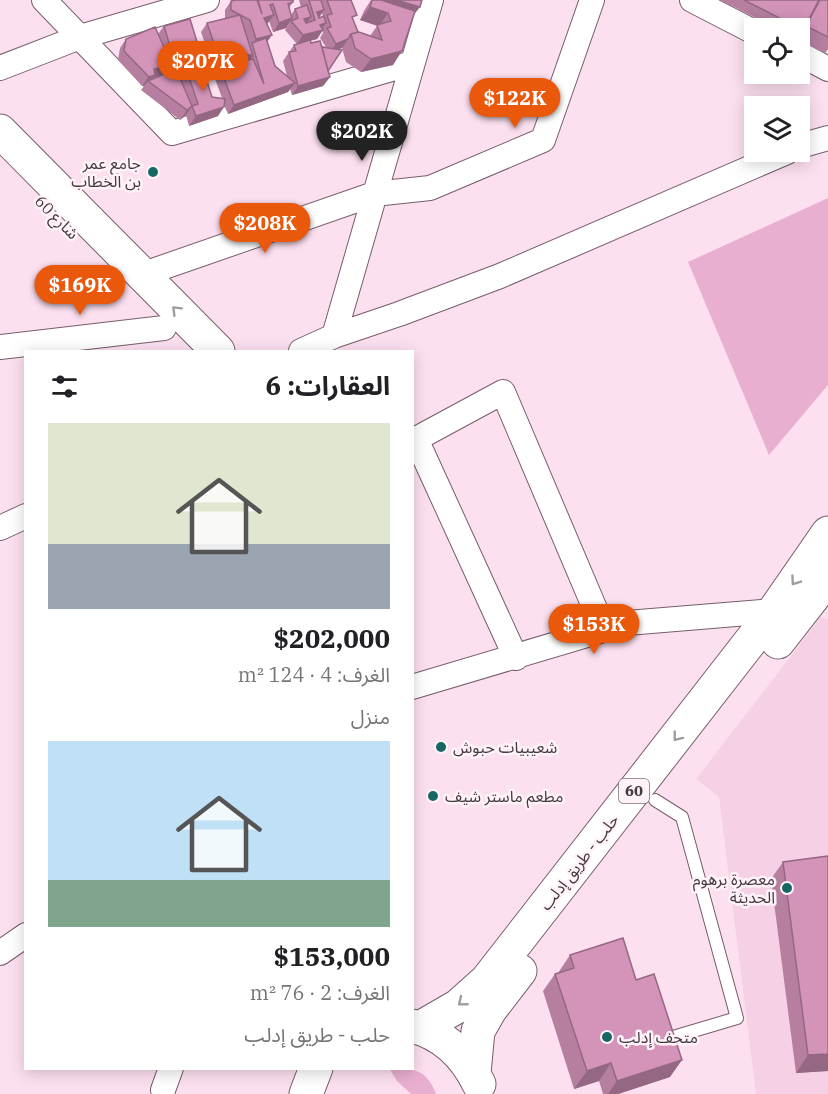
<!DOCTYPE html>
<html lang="ar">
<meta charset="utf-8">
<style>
body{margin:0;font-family:"IBM Plex Serif","Noto Sans Arabic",serif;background:#f2f2f2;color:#202124;direction:rtl;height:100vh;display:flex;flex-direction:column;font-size:22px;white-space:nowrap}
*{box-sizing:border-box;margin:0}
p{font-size:20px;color:#757577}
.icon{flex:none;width:33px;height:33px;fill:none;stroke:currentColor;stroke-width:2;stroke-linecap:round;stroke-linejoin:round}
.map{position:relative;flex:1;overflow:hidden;direction:ltr}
.details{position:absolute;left:24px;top:350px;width:390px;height:720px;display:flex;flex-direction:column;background:#fff;border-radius:0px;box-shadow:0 3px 15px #0003;direction:rtl}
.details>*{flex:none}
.buttons{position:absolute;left:744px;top:18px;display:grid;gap:12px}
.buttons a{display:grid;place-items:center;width:66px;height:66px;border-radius:0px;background:#fff;box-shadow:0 3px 15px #0003;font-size:30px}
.price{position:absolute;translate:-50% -51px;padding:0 14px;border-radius:21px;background:#ea580c;color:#fff;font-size:20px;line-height:39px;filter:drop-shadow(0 2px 3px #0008)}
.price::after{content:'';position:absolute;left:50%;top:36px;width:18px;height:14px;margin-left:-9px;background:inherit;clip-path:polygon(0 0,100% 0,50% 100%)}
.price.active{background:#222;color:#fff}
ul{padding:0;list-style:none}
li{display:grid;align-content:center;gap:12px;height:318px;padding:0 24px}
li span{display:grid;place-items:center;height:186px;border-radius:0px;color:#555}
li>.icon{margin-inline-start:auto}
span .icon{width:108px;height:108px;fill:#fffc;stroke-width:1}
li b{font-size:26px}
h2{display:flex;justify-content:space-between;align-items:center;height:72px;padding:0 24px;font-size:26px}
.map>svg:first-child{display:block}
.built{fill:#f6d1e6}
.green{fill:#e9afd1}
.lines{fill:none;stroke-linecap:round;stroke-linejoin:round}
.service-casing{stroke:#765d6b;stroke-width:14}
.minor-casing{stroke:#765d6b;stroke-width:26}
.primary-casing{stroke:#765d6b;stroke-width:35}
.service{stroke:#fff;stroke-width:12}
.minor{stroke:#fff;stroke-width:24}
.primary{stroke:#fff;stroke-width:33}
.wall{fill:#b67fa0;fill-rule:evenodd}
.shaded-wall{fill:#946882}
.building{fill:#d494ba;stroke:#946882;stroke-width:1.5}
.oneway{stroke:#a29c9f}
.poi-dot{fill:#176664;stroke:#fff3f9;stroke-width:2}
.labels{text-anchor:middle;stroke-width:5;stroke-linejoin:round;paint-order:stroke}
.shield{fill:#fff3f9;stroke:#7c7177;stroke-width:1.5}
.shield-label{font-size:15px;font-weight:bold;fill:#44393f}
.poi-label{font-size:16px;fill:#44393f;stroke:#fff3f9;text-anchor:start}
.street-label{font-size:16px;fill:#44393f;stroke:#fff3f9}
</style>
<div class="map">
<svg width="828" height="1094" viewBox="0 0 828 1094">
<rect width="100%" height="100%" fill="#fde0f0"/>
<!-- built -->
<path class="built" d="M821,617L828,619V1094H756L719,797L696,779Z"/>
<!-- green -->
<path class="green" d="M828,198V385L769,455L688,262Z
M389,1068C413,1068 427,1069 436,1094H411L397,1081Z"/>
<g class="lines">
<!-- service casing -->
<g class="service-casing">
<path id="service" d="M655,800L682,817L737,1018L673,1037"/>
</g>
<!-- minor casing -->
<g class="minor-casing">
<path id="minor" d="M44,0L172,133L412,63
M692,0L754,32
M800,54L828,69
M0,68L80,37L207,0
M800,146L828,138
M141,275L374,194L430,188L543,140L592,0
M334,336L431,0
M0,347L164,328
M301,351L334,336L399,314L500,276L787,152
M0,528L26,516
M516,658L416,439L503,392L604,630
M412,687L627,623L774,611
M0,953L26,935
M163,1090L171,1068"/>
</g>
<!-- primary casing -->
<g class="primary-casing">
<path id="primary" d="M0,131L218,351
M778,642L828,578
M412,1026C444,1034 465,1055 479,1084
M420,1028L458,1006L487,980L774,611L828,533
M474,1073L478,1031L490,1010L520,971
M306,1094L316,1068"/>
</g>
<!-- service -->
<use href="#service" class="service"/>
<!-- minor -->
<use href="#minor" class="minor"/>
<!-- primary -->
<use href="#primary" class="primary"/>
</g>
<!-- wall -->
<path class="wall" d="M236,0H294L293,2L289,8L291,15L295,9L301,7L299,0H351L353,20L358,32L370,36L377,26L360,20L364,11L371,0H422L414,14L393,65L361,72L346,62L342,48L337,49L328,71L330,77L323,86L292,95L290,89L288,92L228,114L224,105L218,116L189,126L186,115L180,120L141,90L144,86H142L118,60L120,48L126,39L158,34L164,26L198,45L206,51L199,60L191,66H171L166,73L180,77L186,68L212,97L222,98L214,76L220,67L238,62L234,61L213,67L201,32L207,23L225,19V10L231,1ZM322,13L323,17L319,18V17ZM269,21L273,32L286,28L290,22L285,30L297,44L294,45L283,61L287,76L275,66L267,41V24ZM322,30L323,33L320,38L326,47L311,43L310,41L317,39Z
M720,0H828V49L825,53L800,41V28H776Z
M783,862L828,1071L796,1073L771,879Z
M570,955L636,980L670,1077L618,1094H603L599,1081L574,1089L543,991L555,974L558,973Z"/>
<!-- shaded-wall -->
<path class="shaded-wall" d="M380,0H396L420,7L413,16Z
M370,7L388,13L379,26L360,20Z
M324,10L318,19L317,12Z
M274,15L267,24L264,18Z
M311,17L305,26L304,19Z
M292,18L286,28L273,32L279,23Z
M326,23L321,30H323L317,39L297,44L303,35L320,25Z
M272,35L265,45H252L256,39Z
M348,39L342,48L329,53L336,44Z
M206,51L199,60L191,66H171L165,75L154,77L150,82L148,81L144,86H142L154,69L167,66L173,56Z
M402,51L393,65L361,72L371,59Z
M240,52L253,56L246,65L234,61L213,67L219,58Z
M330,77L323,86L292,95L298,86Z
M295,83L288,92L228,114L234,105Z
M192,106L186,115L180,120L187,110Z
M224,107L218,116L189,126L196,116Z
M828,1054V1071L796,1073L808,1055Z
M682,1060L670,1077L618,1094H608L617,1081Z
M611,1063L599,1081L574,1089L587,1071Z"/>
<!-- building -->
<path class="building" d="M236,0H257L262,14L258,0H293V2L288,4L292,18L279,23L273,4L270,5L274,15L264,18L272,35L256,39L250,20L231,10V1Z
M309,0H321L324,10L317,12L319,18L324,16L326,23L320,25L323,30L303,35L291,21L298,18L295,9L307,5L311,17L304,19L306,23L315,20Z
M327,0H351L357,15L352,17L358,32L351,34L348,39L336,44L327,28L331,27L327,15L332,14Z
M372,0H381L415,11L402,51L371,59L355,48L351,34L359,32L382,40L377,25L391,21L388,13L370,7Z
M396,0H422L420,7Z
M744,0H819L803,30Z
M820,0H828V37L806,26Z
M240,15L253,56L240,52L219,58L207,23Z
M190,19L198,45H204L206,51L197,57L173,56L164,26Z
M155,27L172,65L154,69L155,75L149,77L124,51L126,39Z
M266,38L275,66L295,83L234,105L220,67L253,59L264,84L252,43Z
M310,40L311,43L320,41L330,77L298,86L289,52L296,51L294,45Z
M322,47L342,50L328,71Z
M201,63L212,97L225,99L224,107L196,116L192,106L198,104L186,68Z
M176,69L192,106L187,110L148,81Z
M828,856V1054L808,1055L783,862Z
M623,938L636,980L654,974L682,1060L617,1081L611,1063L587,1071L555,974L574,968L570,955Z"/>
<!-- one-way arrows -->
<defs><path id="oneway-chevron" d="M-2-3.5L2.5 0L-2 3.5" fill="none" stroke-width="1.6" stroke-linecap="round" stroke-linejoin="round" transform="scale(1.5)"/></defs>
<g class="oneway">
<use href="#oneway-chevron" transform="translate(176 310) rotate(-135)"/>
<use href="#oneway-chevron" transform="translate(795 581) rotate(125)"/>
<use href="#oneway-chevron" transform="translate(677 737) rotate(128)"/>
<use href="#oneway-chevron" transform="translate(462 1002) rotate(141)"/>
</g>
<!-- markers -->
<g class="poi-dot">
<circle cx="153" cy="172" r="6"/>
<circle cx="441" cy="747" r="6"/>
<circle cx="433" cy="796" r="6"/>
<circle cx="787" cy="888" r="6"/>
<circle cx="607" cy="1037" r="6"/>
</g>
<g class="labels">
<!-- shield labels -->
<rect class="shield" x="619" y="779" width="30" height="24" rx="4.5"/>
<g class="shield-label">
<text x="634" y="796">60</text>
</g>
<!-- poi labels -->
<g class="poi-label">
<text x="141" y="169" text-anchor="end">جامع عمر<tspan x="141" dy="18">بن الخطاب</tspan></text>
<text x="453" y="753">شعيبيات حبوش</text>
<text x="445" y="802">مطعم ماستر شيف</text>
<text x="775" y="885" text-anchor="end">معصرة برهوم<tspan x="775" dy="18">الحديثة</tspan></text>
<text x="619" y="1043">متحف إدلب</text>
</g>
<!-- street labels -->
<g class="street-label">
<text transform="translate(57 217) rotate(45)" y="6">شارع 60</text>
<text transform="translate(579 862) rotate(-52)" y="6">حلب - طريق إدلب</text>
</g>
</g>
</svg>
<div class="buttons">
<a><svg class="icon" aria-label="locate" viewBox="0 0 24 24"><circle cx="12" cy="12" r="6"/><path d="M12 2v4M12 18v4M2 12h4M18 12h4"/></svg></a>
<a><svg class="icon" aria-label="layers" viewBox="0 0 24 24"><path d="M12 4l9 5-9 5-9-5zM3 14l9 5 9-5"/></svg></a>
</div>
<b class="price" style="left:203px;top:92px">$207K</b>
<b class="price" style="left:515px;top:129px">$122K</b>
<b class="price active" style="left:362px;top:162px">$202K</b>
<b class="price" style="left:265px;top:254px">$208K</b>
<b class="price" style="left:80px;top:316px">$169K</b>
<b class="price" style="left:594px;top:655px">$153K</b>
<section class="details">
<h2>العقارات: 6<svg class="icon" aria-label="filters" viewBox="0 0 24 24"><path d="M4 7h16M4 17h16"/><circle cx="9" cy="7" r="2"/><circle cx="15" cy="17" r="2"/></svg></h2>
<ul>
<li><span style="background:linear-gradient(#dfe7d0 65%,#9aa5b1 0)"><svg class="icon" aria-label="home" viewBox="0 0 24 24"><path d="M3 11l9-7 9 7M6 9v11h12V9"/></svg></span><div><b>$202,000</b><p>الغرف: 4 · 124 m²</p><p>منزل</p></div></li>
<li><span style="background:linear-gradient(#bfe0f5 75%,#7fa58c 0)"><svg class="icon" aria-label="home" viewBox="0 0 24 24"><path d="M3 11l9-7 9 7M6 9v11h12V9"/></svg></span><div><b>$153,000</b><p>الغرف: 2 · 76 m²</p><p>حلب - طريق إدلب</p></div></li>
</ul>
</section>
</div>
